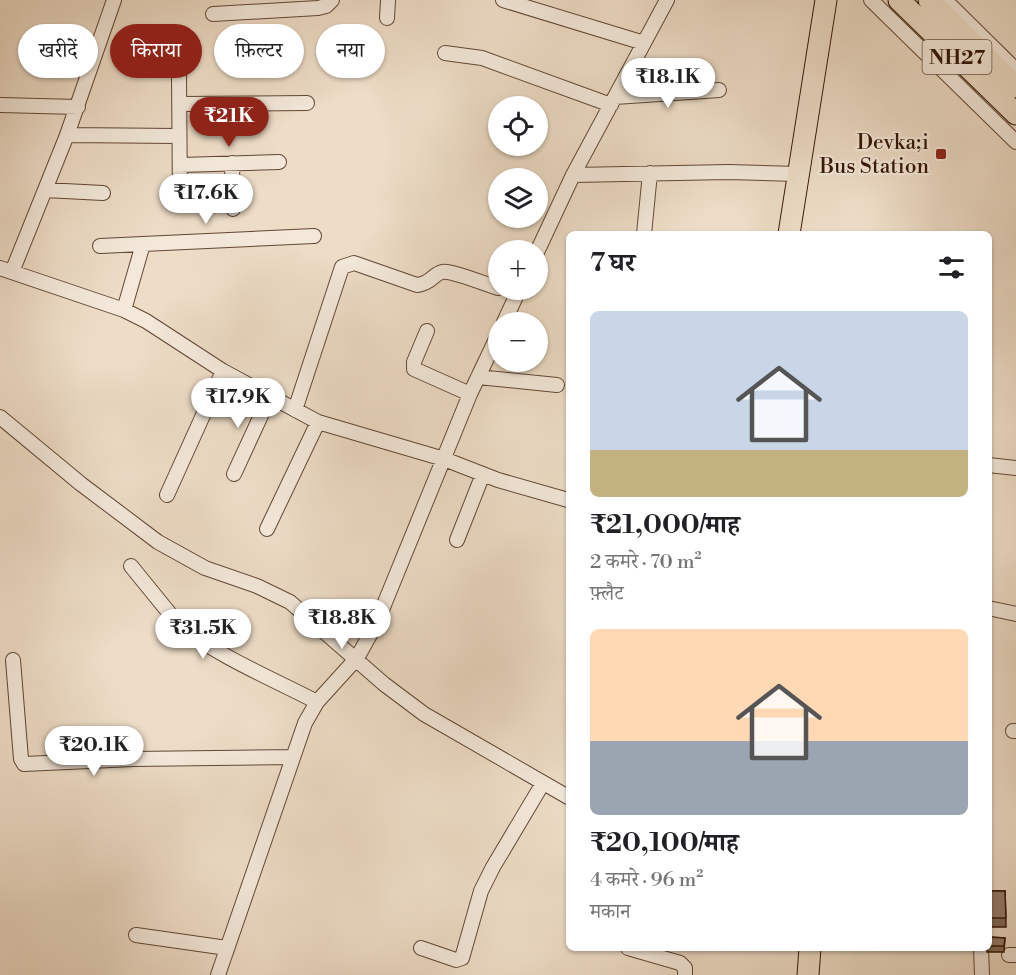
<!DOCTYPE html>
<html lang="hi">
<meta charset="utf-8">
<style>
body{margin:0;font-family:"Libre Bodoni","Noto Serif Devanagari",serif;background:#f2f2f2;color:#202124;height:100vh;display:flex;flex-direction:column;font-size:22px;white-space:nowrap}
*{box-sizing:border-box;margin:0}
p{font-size:20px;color:#757577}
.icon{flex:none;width:33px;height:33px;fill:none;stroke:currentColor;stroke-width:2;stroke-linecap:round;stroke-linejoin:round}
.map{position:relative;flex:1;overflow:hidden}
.drawer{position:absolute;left:566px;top:231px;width:426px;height:720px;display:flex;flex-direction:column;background:#fff;border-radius:9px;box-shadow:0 2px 4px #0004}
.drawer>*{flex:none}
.guide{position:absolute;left:18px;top:24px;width:458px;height:54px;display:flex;gap:12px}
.buttons{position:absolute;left:488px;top:96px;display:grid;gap:12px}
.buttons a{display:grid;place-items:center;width:60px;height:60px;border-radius:50%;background:#fff;box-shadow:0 2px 4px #0004;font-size:30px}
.price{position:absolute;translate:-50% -51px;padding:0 14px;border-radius:21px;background:#fff;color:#222;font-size:20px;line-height:39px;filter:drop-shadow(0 2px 3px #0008)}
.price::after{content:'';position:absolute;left:50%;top:36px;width:18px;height:14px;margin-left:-9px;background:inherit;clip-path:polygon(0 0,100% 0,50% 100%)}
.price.selected{background:#8f2418;color:#fff}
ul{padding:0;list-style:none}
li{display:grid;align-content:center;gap:12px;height:318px;padding:0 24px}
li span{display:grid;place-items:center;height:186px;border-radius:9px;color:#555}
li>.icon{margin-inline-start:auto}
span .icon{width:108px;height:108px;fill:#fffc;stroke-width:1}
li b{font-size:26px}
h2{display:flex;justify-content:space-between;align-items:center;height:72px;padding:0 24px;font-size:26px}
.pill{padding:0 21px;border-radius:27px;background:#fff;box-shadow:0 2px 4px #0004;font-size:21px;line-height:54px}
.pill.selected{background:#8f2418;color:#fff}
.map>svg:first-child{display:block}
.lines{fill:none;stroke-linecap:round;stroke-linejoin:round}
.minor-casing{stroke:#624734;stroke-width:16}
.highway-casing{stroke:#331504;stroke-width:23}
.minor{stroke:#f3e8da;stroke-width:14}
.highway{stroke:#eddcc6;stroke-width:21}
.wall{fill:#7f6b5a;stroke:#331504;stroke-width:1.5}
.building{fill:#947c69;stroke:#331504;stroke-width:1.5}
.poi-dot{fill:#8f2418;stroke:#f3e8da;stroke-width:2}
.labels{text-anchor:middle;stroke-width:4.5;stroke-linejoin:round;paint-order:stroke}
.shield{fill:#f3e8da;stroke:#6d5444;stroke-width:1.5}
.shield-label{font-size:20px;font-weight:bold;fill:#331504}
.poi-label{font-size:21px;fill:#331504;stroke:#f3e8da;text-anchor:end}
</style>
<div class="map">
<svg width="1016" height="975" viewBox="0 0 1016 975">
<rect width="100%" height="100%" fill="#eddcc6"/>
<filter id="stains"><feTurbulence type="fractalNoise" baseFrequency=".00333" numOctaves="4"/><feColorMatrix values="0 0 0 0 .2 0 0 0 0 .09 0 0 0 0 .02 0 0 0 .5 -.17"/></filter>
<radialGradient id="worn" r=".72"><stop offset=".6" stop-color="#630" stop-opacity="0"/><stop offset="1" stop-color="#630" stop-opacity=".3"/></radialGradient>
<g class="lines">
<!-- minor casing -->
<g class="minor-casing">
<path id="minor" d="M503,0L644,43
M871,0L1016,142
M945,0L1016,70
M213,14L318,8L326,6L332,0
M387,18L388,0
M445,53L482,58L611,105
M179,74L180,204
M615,97L719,90
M179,104L307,103
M0,105L78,107
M67,135L179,136
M232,163L233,209
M180,165L279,162
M573,175L729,172L798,174
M45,190L103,193
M644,234L650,173
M100,246L314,236
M537,252L573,175L667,0
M0,268L124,310L146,321L223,371L318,422L444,459L498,480L568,500
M12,272L67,135L114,0
M124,310L143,244
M504,322L519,290
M427,331L414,362V369L470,394
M478,377L557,385
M295,410L342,267L354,263L417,285C432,283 433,274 442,272C451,270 488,285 498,288
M0,417L81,484L158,542L205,568L257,586L290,602L384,684L424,714L568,797
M988,465L1016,468
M234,474L270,396
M167,495L223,371
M267,529L318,422
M457,540L483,474
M131,566L179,625C219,657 271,678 317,702
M988,608L1016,614
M13,660L21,759L24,764L133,759L293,757
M1013,731H1016
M136,935L227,948
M421,948L456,960L462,958L481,891L493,867L543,783
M628,948L680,963L685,968V975
M981,948L982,975
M1009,955H1016
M218,975L305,723L317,702L357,658L377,622L470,394L498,335"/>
</g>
<!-- highway casing -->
<g class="highway-casing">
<path id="highway" d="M899,0L1016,114
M929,0L1016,87
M789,234L826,0
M808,975L810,948"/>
</g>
<!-- minor -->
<use href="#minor" class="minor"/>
<!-- highway -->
<use href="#highway" class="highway"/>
</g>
<!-- wall -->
<path class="wall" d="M988,891H1005L1006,927H988Z
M988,937L1005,938L1004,952H987V948H988Z"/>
<!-- building -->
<path class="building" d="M988,891H1005L1006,918H988Z
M988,937L1005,938L1004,946H988Z"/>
<!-- markers -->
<rect class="poi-dot" x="935" y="148" width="12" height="12" rx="3"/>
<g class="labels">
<!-- shield labels -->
<rect class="shield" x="922.5" y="40" width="69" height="34" rx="4.5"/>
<g class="shield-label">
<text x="957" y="64">NH27</text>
</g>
<!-- poi labels -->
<g class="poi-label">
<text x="929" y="149">Devka;i<tspan x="929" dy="24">Bus Station</tspan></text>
</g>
</g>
<rect width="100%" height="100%" filter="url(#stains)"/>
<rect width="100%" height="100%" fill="url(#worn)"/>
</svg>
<div class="buttons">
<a><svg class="icon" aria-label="locate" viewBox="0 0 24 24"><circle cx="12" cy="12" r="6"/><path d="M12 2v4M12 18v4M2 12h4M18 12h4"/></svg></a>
<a><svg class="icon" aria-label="layers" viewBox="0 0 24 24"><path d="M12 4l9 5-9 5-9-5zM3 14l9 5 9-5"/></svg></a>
<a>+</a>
<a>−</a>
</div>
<b class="price" style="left:668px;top:109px">₹18.1K</b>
<b class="price selected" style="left:229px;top:148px">₹21K</b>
<b class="price" style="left:206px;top:225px">₹17.6K</b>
<b class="price" style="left:238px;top:429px">₹17.9K</b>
<b class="price" style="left:342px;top:650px">₹18.8K</b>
<b class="price" style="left:203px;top:660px">₹31.5K</b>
<b class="price" style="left:94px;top:777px">₹20.1K</b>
<div class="guide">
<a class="pill">खरीदें</a>
<a class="pill selected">किराया</a>
<a class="pill">फ़िल्टर</a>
<a class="pill">नया</a>
</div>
<section class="drawer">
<h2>7 घर<svg class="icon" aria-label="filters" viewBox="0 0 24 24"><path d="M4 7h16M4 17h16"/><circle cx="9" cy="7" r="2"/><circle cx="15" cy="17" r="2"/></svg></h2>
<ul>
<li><span style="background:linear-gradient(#c9d6e8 75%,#c2b280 0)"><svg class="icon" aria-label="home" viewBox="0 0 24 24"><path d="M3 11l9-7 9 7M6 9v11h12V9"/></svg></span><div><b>₹21,000/माह</b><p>2 कमरे · 70 m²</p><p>फ़्लैट</p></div></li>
<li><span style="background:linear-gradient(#ffd9b3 60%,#9aa5b1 0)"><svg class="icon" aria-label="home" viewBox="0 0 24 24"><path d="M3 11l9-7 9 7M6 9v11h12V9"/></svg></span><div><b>₹20,100/माह</b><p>4 कमरे · 96 m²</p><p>मकान</p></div></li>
</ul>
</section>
</div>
